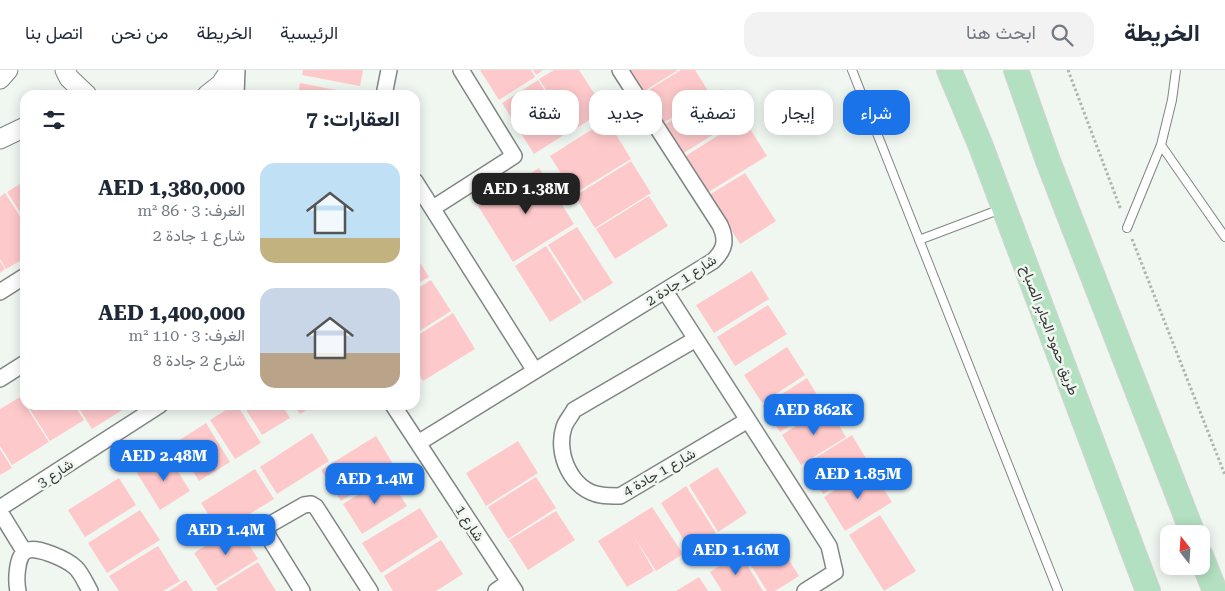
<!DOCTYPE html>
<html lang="ar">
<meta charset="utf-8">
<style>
body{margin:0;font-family:"Roboto Serif",Vazirmatn,serif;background:#f2f2f3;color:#1f2937;direction:rtl;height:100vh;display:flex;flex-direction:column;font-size:19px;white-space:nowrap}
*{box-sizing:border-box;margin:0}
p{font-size:16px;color:#747a83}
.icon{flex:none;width:28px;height:28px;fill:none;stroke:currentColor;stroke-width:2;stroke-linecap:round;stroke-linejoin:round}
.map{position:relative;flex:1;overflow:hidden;direction:ltr}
.panel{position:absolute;left:20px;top:20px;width:400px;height:320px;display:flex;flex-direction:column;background:#fff;border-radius:15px;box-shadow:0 2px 12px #0003;direction:rtl}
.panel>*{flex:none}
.top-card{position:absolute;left:435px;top:20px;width:475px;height:45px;direction:rtl;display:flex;gap:10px}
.needle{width:32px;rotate:343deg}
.fabs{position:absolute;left:1160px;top:455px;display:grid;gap:10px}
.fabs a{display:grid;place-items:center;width:50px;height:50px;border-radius:10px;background:#fff;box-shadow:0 2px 12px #0003;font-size:25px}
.price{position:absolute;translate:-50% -42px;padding:0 11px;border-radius:10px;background:#1a73e8;color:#fff;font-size:16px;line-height:32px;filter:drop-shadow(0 1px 2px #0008)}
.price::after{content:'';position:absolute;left:50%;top:30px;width:15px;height:11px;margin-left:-8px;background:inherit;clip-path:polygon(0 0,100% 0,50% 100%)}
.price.on{background:#222;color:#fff}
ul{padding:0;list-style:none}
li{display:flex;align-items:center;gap:15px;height:125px;padding:0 20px}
li span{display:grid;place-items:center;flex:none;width:140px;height:100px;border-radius:15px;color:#555}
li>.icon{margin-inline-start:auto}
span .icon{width:60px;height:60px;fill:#fffc;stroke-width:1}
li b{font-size:21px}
h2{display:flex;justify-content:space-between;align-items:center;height:60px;padding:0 20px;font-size:21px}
.pill{padding:0 18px;border-radius:15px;background:#fff;box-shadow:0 2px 12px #0003;font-size:18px;line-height:45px}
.pill.on{background:#1a73e8;color:#fff}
header{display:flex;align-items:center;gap:30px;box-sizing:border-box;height:70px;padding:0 25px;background:#fff;border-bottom:1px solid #e0e1e3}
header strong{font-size:24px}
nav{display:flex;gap:28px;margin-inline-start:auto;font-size:18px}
.search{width:350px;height:45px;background:#f2f2f3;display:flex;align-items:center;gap:12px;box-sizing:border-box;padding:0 18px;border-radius:15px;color:#747a83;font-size:19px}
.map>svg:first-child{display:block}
.building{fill:#fec9cb}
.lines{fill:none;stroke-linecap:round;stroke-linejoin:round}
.service-casing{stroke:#808682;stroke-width:10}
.minor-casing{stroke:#808682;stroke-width:18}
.tertiary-casing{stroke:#808682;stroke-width:21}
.primary-casing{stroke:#d2d3d2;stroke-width:26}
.path{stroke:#afb5b0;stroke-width:3;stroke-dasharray:2.5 2.5;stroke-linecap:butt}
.service{stroke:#fff;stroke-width:8}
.minor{stroke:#fff;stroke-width:15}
.tertiary{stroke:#fff;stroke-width:19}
.primary{stroke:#b3e0c1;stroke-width:24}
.labels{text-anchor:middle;stroke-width:5;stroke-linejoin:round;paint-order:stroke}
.street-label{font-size:14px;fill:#343734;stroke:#f0f7f1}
</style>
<header>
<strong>الخريطة</strong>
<div class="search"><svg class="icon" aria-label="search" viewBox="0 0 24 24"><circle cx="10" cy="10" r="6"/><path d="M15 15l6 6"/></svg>ابحث هنا</div>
<nav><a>الرئيسية</a><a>الخريطة</a><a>من نحن</a><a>اتصل بنا</a></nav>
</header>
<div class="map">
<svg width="1225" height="521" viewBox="0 0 1225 521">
<rect width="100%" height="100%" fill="#f0f7f1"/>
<!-- building -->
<path class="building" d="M303,0H363L360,16L302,5Z
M480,0H531L535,7L499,30Z
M533,0H543L536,5Z
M554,0H579L605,40L572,61L539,9Z
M629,0H678L643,22Z
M681,0H695L710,24L663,53L644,23Z
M538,10L570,61L534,84L502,33Z
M300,13L357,24L356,25H298Z
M722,19L740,48L682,84L664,55Z
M744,49L767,86L707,123L684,87Z
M607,50L631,89L574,124L550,86Z
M631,91L651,123L595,158L575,126Z
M539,98L574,154L513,192L478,136Z
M745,103L776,151L740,174L709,125Z
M25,111V150L7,122Z
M5,123L25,154V188L6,199L0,189V127Z
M649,126L668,156L615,189L596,159Z
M577,157L613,213L584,231L548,175Z
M546,176L582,232L550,252L515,196Z
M415,185L429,207L415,215Z
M0,191L5,199L0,203Z
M752,201L769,229L714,263L696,235Z
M431,210L451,241L415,264V220Z
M768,235L787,264L735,296L717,267Z
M453,243L475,279L423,311L415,298V267Z
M787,277L805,305L762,333L744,305Z
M807,308L823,335L780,362L763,336Z
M20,327L49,372L12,395L0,376V339Z
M27,335H74L84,350L50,371Z
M77,335H130L92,359Z
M234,335H237L261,373L235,389L210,350Z
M243,335H282L290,348L262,365Z
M294,335H315L300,344Z
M827,336L846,367L801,395L782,365Z
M206,353L230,392L199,411L175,373Z
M312,363L329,391L277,424L260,397Z
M852,365L870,395L823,424L804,395Z
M376,366L395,397L341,431L321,400Z
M518,371L538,403L486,436L466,403Z
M0,379L12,398L0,405Z
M167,384L190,421L160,440L137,403Z
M717,397L747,443L718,462L689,415Z
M870,398L892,432L845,461L824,427Z
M255,399L274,429L220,462L201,433Z
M388,406L407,436L362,464L343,434Z
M536,407L556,438L508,469L488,437Z
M119,408L136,435L85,467L68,440Z
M686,416L716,463L690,480L661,433Z
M652,437L683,484L656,501L633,465L654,501L627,517L598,471Z
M420,438L438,467L381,503L362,473Z
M140,440L160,470L107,503L88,473Z
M556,441L575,470L528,500L509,470Z
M880,445L916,501L884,521L849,465Z
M237,456L258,489L215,516L194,483Z
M772,463L799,506L775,521H767L742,481Z
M441,470L463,504L436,521H393L384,506Z
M158,476L180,511L163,521H119L109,506Z
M740,483L763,521H722L710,502Z
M258,492L276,521H218L216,518Z
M699,507L708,521H676Z
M186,510L193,521H169Z"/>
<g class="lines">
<!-- service casing -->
<g class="service-casing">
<path id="service" d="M852,0L1058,521
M1161,75L1225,167
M1127,158L1161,75L1172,30L1176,0
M919,170L1001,139"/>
</g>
<!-- minor casing -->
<g class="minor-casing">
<path id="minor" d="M236,25L237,0
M384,25L389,0
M415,111L535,301
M433,138L514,86L461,0
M665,221L829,476L835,502L805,521
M0,222L25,206
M696,269L574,340C571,346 566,351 564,357C555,384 572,421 601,425C607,426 614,426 620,426L748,350
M0,309L25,293
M393,335L515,521
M418,373L713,191C725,180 727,170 720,155L620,0
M0,438L160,335
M0,442L24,481
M18,521C16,512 16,486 26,481C36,475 68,490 76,498C82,504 86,514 90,521
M302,521L268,466L267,460L269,455L304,435L311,434L316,437L370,521
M496,521L509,512"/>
</g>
<!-- tertiary casing -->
<g class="tertiary-casing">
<path id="tertiary" d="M65,0L69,8L87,25
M0,9L8,0
M207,25L221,14L230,0
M0,69L25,57"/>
</g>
<!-- primary casing -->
<g class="primary-casing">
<path id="primary" d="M949,0L980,74L1148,521
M1016,0L1048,91L1193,464
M1201,486L1215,521"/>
</g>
<!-- path -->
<path class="path" d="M1068,0L1121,140
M1132,169L1225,405"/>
<!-- service -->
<use href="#service" class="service"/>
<!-- minor -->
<use href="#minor" class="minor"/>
<!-- tertiary -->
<use href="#tertiary" class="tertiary"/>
<!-- primary -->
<use href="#primary" class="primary"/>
</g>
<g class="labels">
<!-- street labels -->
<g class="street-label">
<text transform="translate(681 210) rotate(-33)" y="5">شارع 1 جادة 2</text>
<text transform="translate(1050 260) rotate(69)" y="5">طريق حمود الجابر الصباح</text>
<text transform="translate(659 402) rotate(-30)" y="5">شارع 1 جادة 4</text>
<text transform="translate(55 403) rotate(-33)" y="5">شارع 3</text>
<text transform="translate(470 453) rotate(57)" y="5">شارع 1</text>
</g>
</g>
</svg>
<div class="fabs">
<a><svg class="needle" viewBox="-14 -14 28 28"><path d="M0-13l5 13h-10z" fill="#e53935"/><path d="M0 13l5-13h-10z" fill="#747a83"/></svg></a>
</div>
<b class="price on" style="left:526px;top:145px">AED 1.38M</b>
<b class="price" style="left:814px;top:366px">AED 862K</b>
<b class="price" style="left:164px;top:412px">AED 2.48M</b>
<b class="price" style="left:858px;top:430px">AED 1.85M</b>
<b class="price" style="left:375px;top:435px">AED 1.4M</b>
<b class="price" style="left:226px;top:486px">AED 1.4M</b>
<b class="price" style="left:736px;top:506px">AED 1.16M</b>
<div class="top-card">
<a class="pill on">شراء</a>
<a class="pill">إيجار</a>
<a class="pill">تصفية</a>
<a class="pill">جديد</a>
<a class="pill">شقة</a>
</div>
<section class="panel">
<h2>العقارات: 7<svg class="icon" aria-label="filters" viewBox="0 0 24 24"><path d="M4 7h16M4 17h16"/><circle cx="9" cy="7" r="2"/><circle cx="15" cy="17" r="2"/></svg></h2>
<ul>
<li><span style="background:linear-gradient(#bfe0f5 75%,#c2b280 0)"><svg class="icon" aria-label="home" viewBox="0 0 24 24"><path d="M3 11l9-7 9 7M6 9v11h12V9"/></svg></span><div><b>AED 1,380,000</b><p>الغرف: 3 · 86 m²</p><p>شارع 1 جادة 2</p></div></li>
<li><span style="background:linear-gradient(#c9d6e8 65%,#b9a48a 0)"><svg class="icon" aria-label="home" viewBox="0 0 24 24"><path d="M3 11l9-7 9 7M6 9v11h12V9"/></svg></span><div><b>AED 1,400,000</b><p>الغرف: 3 · 110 m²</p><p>شارع 2 جادة 8</p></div></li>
</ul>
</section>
</div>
